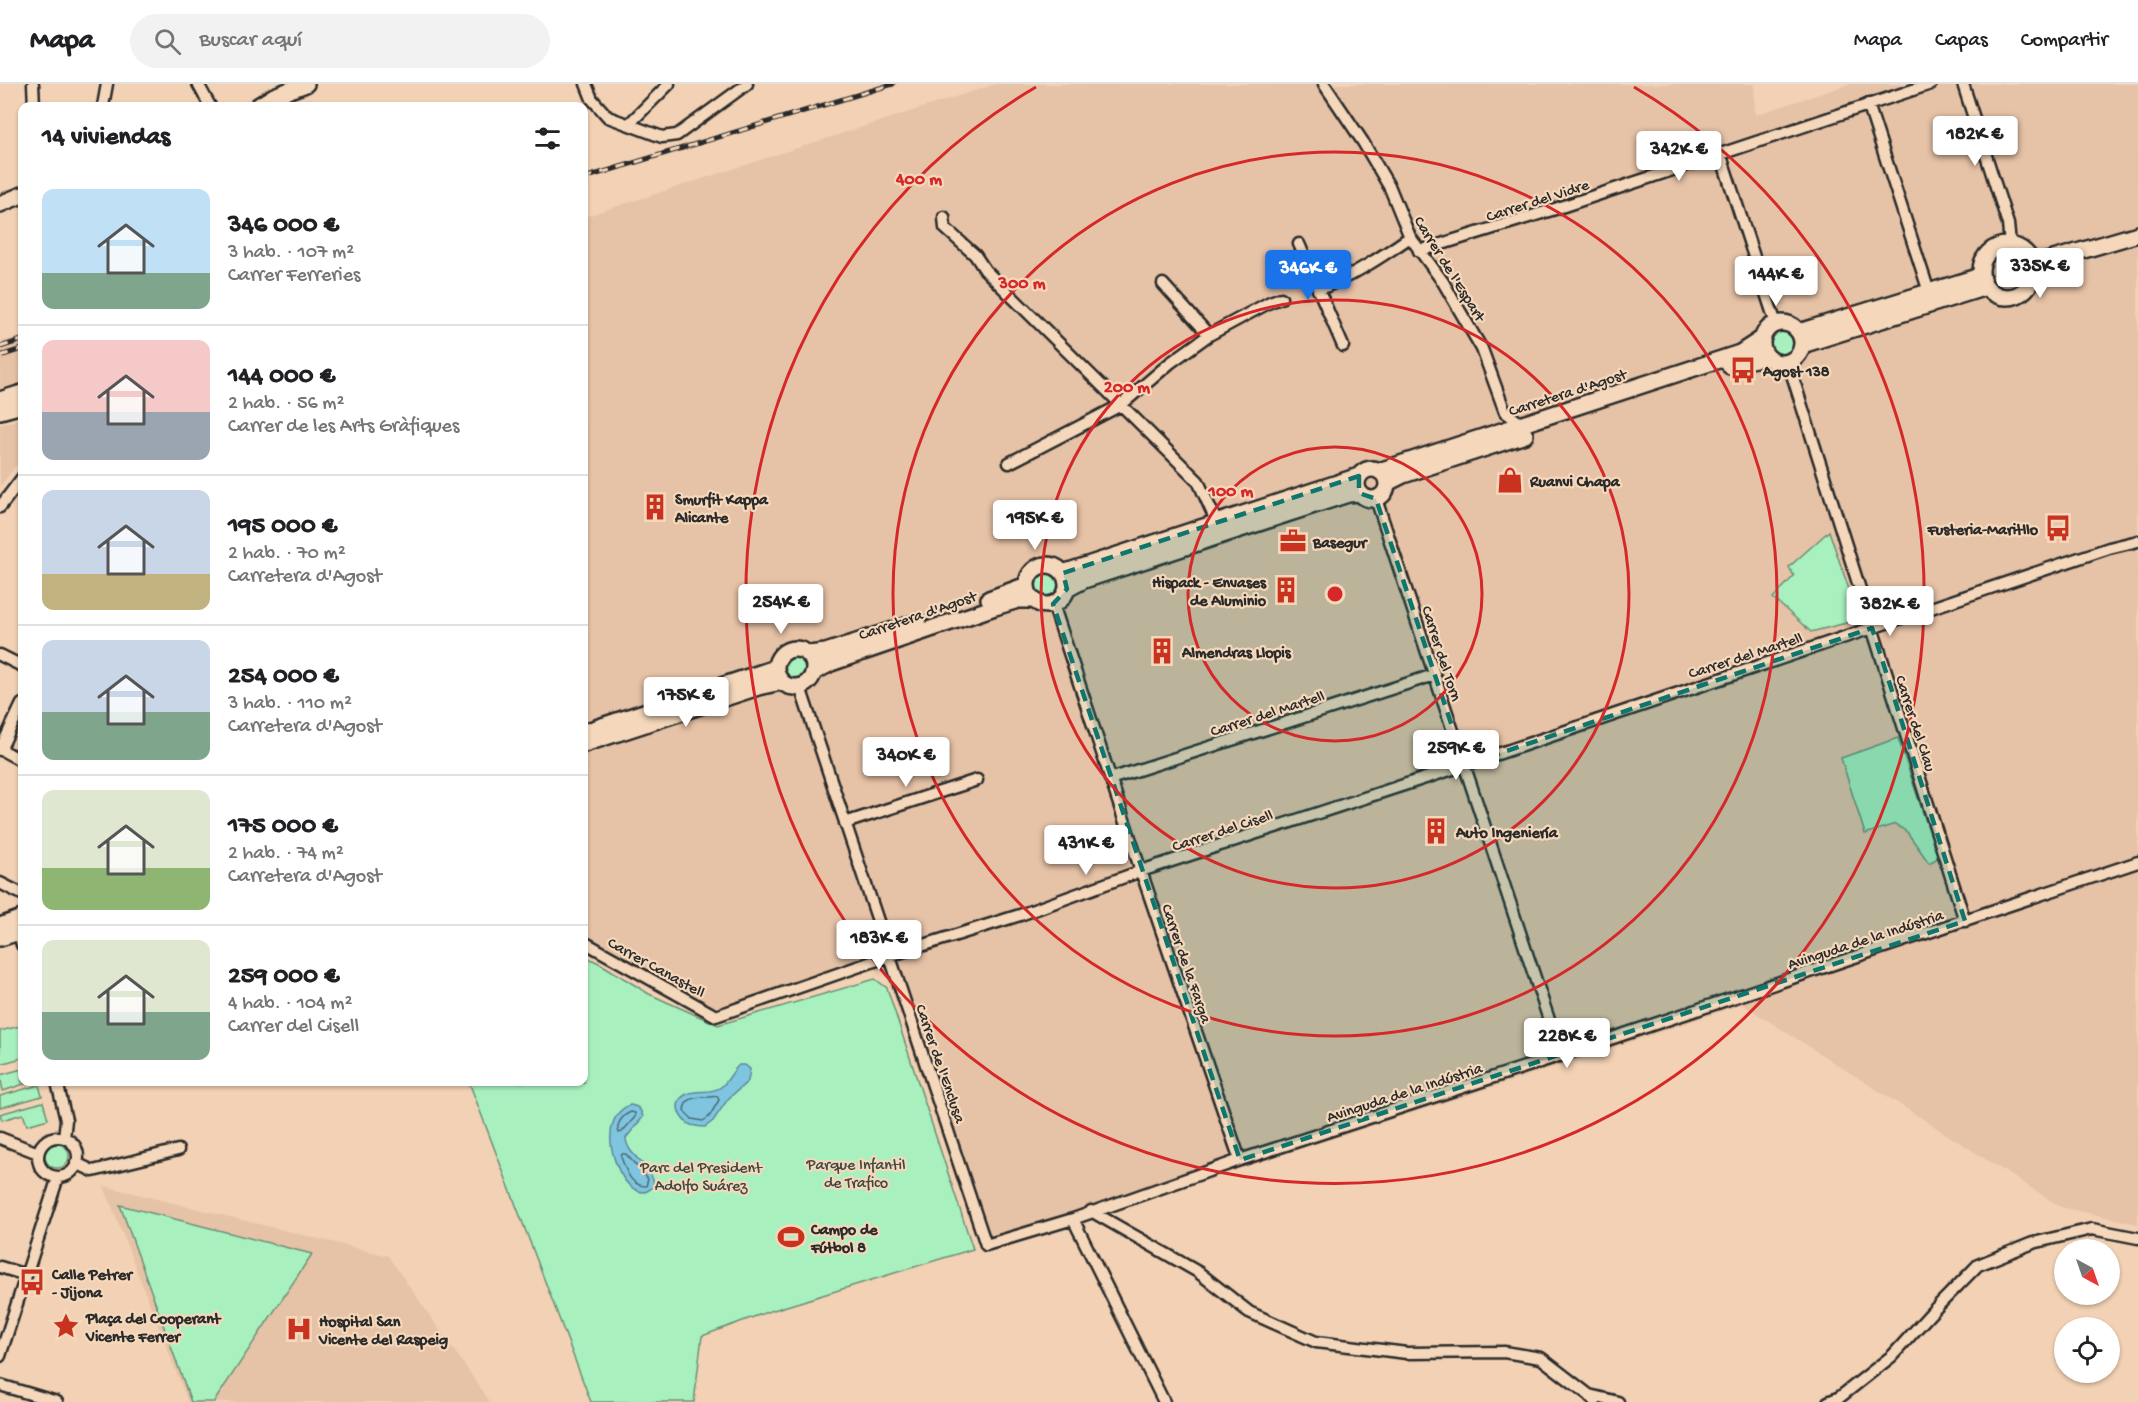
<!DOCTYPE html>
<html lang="es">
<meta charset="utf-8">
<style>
body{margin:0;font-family:"Gochi Hand",sans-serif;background:#f2f2f2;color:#202124;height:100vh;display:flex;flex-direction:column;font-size:22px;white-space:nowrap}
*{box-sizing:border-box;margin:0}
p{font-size:20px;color:#757577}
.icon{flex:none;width:33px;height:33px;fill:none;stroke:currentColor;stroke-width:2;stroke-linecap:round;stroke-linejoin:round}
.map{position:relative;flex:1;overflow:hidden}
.details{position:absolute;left:18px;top:18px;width:570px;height:984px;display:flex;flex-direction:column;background:#fff;border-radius:12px;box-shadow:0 2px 4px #0004}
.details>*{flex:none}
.needle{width:39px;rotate:140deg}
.controls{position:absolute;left:2054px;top:1155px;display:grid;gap:12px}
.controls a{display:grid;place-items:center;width:66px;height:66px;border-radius:50%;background:#fff;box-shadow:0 2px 4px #0004;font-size:30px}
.price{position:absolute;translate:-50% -51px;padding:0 14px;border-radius:6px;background:#fff;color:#222;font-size:20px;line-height:39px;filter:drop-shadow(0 2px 3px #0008)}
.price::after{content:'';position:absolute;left:50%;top:36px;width:18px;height:14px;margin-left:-9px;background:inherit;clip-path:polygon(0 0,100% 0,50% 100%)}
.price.selected{background:#1a73e8;color:#fff}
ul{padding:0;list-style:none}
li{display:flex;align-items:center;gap:18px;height:150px;padding:0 24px}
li+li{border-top:2px solid #e0e0e0}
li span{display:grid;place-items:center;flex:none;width:168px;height:120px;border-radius:12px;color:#555}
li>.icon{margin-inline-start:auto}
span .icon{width:72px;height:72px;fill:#fffc;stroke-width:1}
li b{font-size:26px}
h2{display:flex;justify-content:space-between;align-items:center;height:72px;padding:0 24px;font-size:26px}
header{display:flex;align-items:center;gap:36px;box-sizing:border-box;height:84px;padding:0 30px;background:#fff;border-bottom:2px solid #e0e0e0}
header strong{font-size:28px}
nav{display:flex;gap:33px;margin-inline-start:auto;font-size:21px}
.search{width:420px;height:54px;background:#f2f2f2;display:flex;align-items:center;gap:15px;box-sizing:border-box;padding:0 21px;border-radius:33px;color:#757577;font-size:22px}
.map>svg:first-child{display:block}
.built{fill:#e6c2a6}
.green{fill:#a8f1bf;stroke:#6a8e75;stroke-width:1.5}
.water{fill:#7fc5e0;stroke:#5d8798;stroke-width:1.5}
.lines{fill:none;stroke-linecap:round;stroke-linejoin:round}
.shore{stroke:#4d6973;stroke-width:1.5}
.street-casing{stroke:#2b2b2b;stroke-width:15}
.secondary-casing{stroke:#2b2b2b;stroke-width:20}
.street{stroke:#f5d8bb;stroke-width:10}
.secondary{stroke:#f5d8bb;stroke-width:15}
.rail-casing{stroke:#2b2b2b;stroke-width:5}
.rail{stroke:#f5d8bb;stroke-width:3;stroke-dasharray:9;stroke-linecap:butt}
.marked{fill:#0f766e;fill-opacity:0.2;stroke:#0f766e;stroke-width:4.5;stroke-dasharray:12 8;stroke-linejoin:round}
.ring{fill:none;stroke:#d62828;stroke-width:3}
.labels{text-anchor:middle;stroke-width:4.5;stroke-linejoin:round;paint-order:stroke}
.street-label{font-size:16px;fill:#2b2b2b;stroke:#f5d8bb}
.poi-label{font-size:16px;font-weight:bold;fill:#2b2b2b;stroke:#f5d8bb;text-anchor:start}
.park-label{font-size:16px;fill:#3e4941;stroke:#f5d8bb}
.centre{fill:#d62828;stroke:#f5d8bb;stroke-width:3}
.ring-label{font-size:18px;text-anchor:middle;font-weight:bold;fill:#d62828;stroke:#f5d8bb;stroke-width:4.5;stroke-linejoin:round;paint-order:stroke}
</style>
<header>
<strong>Mapa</strong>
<div class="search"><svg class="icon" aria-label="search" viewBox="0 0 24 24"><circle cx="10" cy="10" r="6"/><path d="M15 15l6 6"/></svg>Buscar aquí</div>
<nav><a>Mapa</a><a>Capas</a><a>Compartir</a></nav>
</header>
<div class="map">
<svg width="2138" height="1318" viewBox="0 0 2138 1318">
<rect width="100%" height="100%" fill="#f2d1b4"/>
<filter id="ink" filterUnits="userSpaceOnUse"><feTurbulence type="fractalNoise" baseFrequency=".0167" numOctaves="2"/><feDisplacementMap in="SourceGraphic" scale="12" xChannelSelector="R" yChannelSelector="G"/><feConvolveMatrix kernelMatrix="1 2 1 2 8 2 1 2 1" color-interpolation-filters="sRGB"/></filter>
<g filter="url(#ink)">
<!-- built -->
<path class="built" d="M996,0H1754L1755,31L1850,0H2138V1140L2061,1123L1742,920L1592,971L981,1168L884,884L713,923L584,864V133Z
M22,252V302L0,309V258Z
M22,334V374L0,402V341Z
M104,1102L388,1172L490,1318H188Z"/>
<!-- green -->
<path class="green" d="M1768 259a14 14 0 1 1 28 0a14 14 0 1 1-28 0Z
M1829,447L1856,526L1850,538L1811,548L1773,514L1794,492L1789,483Z
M1034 501a13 13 0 1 1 26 0a13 13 0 1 1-26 0Z
M782 584a12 12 0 1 1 24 0a12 12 0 1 1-24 0Z
M1898,654L1938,774L1929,779L1907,748L1895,740L1865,750L1841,674Z
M584,872L601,880L649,910L718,941L875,895L887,904L973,1165L767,1228L702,1252L694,1318H591L469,998H584Z
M20,942L22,950V974L0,980V947Z
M22,985V998H30L3,1007L0,991Z
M39,1001L42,1012L0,1024V1012Z
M43,1018L48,1035L27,1041L23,1030L2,1036L0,1030Z
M45 1072a12 12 0 1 1 24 0a12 12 0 1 1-24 0Z
M120,1121L312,1170L214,1318H191Z"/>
<!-- water -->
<path class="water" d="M739,981H745L750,985L748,997L728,1015L713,1037L705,1043C700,1043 695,1042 691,1041C679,1035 672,1019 685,1011C696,1004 710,1011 721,1003C728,998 732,987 739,981Z
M630,1021C638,1022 641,1025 643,1033L626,1054C627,1073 652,1080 654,1101C630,1134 585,1039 630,1021Z"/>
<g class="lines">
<!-- shore -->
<path class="shore" d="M717,1012L719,1016L709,1033L703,1037L692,1035L684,1027C685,1009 704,1015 717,1012Z
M631,1028L635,1029V1033L622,1048L619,1049C615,1040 623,1031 631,1028Z
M622,1070H626L648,1095L646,1102C630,1102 626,1086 621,1073Z"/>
<!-- street casing -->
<g class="street-casing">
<path id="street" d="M33,0L34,22
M198,0L210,22
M586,0L592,15L608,33L662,53L677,51L747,0
M1324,0L1363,58L1390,104L1410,153L1443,198L1482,265L1505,328L1523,341
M1963,0L2008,140L2010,161
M1868,20L1929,208
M103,22L107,0
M629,40L669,0
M1720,69L1776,240
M944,133L945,144L975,171L985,186L1198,397L1217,439
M1299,160L1343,262
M1419,167L1555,125L1931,0
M1318,206C1352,192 1380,174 1410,153
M1209,251L1270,218L1281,214
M1788,278L1965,837
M1009,379L1121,321L1170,279L1209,251L1163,200
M1376,415L1561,972
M0,423L22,394
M1053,520L1141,787L1240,1076
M0,571L22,582
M800,603L986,1161L1073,1135L1240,1076L1589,962L2138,778
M0,665L22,677
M0,666L22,620
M1110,695L1434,591
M845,739L977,696
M0,799L22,810
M19,848L22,861
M584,858L716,932L889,872L1020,831L1141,787L1465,681L2109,464L2138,457
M57,998L66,1036L64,1054
M38 1073a20 20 0 1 1 40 0a20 20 0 1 1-40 0Z
M0,1054L38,1069
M76,1079L93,1087L178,1066
M1091,1127L1198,1188L1249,1228L1316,1258L1407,1269L1504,1268L1541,1274L1589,1311L1595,1318
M1073,1135L1164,1318
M0,1183L26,1191
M0,1272L58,1093
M0,1301L57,1318
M1589,1311L1618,1318
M1828,1318L1840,1313L1892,1272L1931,1229L1978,1181L2033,1159L2092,1145L2138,1154"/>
</g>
<!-- secondary casing -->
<g class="secondary-casing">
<path id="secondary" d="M258,22L274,12L306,0
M0,120L22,111
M1981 187a26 26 0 1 1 52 0a26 26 0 1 1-52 0Z
M2033,181L2138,150
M1762 259a20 20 0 1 1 40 0a20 20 0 1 1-40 0Z
M1799,248L1974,194L1981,190
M1802,261L1986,203
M1730,282L1744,277L1767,273
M0,316L22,309
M0,327L22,321
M1357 400a15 15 0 1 1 30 0a15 15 0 1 1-30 0Z
M1379,387L1740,269L1763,254
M1387,399L1403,391L1525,351
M1027 501a20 20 0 1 1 40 0a20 20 0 1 1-40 0Z
M1063,489L1359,392
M1067,505L1084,496L1348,410L1359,409
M989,515L1027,501
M776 584a19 19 0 1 1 38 0a19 19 0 1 1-38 0Z
M809,570L826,568L918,538
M814,588L831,579L995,523L1018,516H1034
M584,648L775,584
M584,660L758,603L781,598
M0,842L22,834
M0,854L22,847"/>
</g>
<!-- street -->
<use href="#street" class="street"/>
<!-- secondary -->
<use href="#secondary" class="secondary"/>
<!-- rail casing -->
<g class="rail-casing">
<path id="rail" d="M584,94L893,0
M0,263L22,256
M0,272L22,265"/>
</g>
<!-- rail -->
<use href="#rail" class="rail"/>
</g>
</g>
<!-- marked area -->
<path class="marked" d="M1359,392V409L1376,415L1465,681L1872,544L1965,837L1240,1076L1053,520L1067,505L1063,489Z"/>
<!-- distance rings -->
<g class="ring">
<circle cx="1335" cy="510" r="147"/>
<circle cx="1335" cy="510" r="294"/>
<circle cx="1335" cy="510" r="442"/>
<path d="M1634 3A589 589 0 1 1 1036 3"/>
</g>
<!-- icons -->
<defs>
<g id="bus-bare" transform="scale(2.07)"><path d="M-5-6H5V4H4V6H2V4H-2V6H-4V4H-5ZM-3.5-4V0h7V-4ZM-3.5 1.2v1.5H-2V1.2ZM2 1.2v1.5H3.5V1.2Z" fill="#c8321e" stroke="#f5d8bb" stroke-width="2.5" paint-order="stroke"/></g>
<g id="shop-bare" transform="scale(2.07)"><path d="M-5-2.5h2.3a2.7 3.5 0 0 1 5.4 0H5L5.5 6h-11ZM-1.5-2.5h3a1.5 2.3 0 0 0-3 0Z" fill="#c8321e" stroke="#f5d8bb" stroke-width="2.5" paint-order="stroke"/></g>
<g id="building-bare" transform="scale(2.07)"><path d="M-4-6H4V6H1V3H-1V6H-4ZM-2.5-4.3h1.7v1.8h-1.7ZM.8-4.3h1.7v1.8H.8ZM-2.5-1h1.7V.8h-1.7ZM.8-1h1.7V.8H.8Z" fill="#c8321e" stroke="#f5d8bb" stroke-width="2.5" paint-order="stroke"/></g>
<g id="office-bare" transform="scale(2.07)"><path d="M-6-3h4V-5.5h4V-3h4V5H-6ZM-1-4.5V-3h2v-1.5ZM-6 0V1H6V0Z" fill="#c8321e" stroke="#f5d8bb" stroke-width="2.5" paint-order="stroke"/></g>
<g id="stadium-bare" transform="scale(2.07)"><path d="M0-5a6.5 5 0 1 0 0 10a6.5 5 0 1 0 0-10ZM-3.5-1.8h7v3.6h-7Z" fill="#c8321e" stroke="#f5d8bb" stroke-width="2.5" paint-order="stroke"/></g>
<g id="sight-bare" transform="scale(2.07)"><path d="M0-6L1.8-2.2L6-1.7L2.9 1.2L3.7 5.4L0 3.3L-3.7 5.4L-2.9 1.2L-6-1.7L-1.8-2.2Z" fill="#c8321e" stroke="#f5d8bb" stroke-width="2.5" paint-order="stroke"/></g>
<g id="hospital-bare" transform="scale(2.07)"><path d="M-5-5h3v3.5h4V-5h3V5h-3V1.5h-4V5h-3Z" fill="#c8321e" stroke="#f5d8bb" stroke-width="2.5" paint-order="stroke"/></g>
</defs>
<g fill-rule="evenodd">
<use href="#bus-bare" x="1743" y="286"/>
<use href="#shop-bare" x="1510" y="396"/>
<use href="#building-bare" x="655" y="423"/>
<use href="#bus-bare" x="2058" y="444"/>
<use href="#office-bare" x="1293" y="457"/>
<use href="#building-bare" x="1286" y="506"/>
<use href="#building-bare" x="1162" y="567"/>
<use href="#building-bare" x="1436" y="747"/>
<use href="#stadium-bare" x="791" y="1153"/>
<use href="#bus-bare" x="32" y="1198"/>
<use href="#sight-bare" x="66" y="1242"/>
<use href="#hospital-bare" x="299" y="1245"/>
</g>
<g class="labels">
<!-- street labels -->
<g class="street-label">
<text transform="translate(1537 115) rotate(-18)" y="6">Carrer del Vidre</text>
<text transform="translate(1451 184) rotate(58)" y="6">Carrer de l'Espart</text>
<text transform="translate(1567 307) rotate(-18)" y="6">Carretera d'Agost</text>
<text transform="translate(917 530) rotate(-19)" y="6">Carretera d'Agost</text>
<text transform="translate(1443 569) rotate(72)" y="6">Carrer del Torn</text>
<text transform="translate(1745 570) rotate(-18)" y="6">Carrer del Martell</text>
<text transform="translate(1267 628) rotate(-18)" y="6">Carrer del Martell</text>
<text transform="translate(1917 639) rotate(72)" y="6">Carrer del Clau</text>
<text transform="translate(1222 745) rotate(-18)" y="6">Carrer del Cisell</text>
<text transform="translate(1865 854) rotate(-18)" y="6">Avinguda de la Indústria</text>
<text transform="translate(1188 879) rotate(71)" y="6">Carrer de la Farga</text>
<text transform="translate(657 882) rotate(29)" y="6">Carrer Canastell</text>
<text transform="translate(942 979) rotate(71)" y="6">Carrer de l'Enclusa</text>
<text transform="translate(1404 1007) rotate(-18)" y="6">Avinguda de la Indústria</text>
</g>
<!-- poi labels -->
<g class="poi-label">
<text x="1763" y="292">Agost 138</text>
<text x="1530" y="402">Ruanvi Chapa</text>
<text x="675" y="420">Smurfit Kappa<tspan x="675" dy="18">Alicante</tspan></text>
<text x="2038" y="450" text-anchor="end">Fusteria-Maritllo</text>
<text x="1313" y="463">Basegur</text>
<text x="1266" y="503" text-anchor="end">Hispack - Envases<tspan x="1266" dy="18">de Aluminio</tspan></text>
<text x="1182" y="573">Almendras Llopis</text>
<text x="1456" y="753">Auto Ingeniería</text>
<text x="811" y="1150">Campo de<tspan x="811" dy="18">Fútbol 8</tspan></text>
<text x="52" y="1195">Calle Petrer<tspan x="52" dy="18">- Jijona</tspan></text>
<text x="86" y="1239">Plaça del Cooperant<tspan x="86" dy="18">Vicente Ferrer</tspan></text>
<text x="319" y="1242">Hospital San<tspan x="319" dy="18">Vicente del Raspeig</tspan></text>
</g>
<!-- park labels -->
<g class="park-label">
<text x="856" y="1085">Parque Infantil<tspan x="856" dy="18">de Trafico</tspan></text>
<text x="701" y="1088">Parc del President<tspan x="701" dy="18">Adolfo Suárez</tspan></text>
</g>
</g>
<circle cx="1335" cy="510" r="9" class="centre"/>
<g class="ring-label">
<text x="919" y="100">400 m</text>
<text x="1022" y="204">300 m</text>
<text x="1127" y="308">200 m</text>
<text x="1231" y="412">100 m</text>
</g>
</svg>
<div class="controls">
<a><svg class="needle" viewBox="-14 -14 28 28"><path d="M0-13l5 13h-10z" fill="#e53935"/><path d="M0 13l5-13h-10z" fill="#757577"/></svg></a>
<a><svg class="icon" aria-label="locate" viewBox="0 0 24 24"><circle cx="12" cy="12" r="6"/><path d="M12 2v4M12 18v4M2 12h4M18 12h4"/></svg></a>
</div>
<b class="price" style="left:1975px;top:83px">182K €</b>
<b class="price" style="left:1679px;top:98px">342K €</b>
<b class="price" style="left:2040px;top:215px">335K €</b>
<b class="price selected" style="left:1308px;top:217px">346K €</b>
<b class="price" style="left:1776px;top:223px">144K €</b>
<b class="price" style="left:1035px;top:467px">195K €</b>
<b class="price" style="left:781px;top:551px">254K €</b>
<b class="price" style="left:1890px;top:553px">382K €</b>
<b class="price" style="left:686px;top:644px">175K €</b>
<b class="price" style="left:1456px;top:697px">259K €</b>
<b class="price" style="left:906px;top:704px">340K €</b>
<b class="price" style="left:1086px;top:792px">431K €</b>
<b class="price" style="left:879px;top:887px">183K €</b>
<b class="price" style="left:1567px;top:985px">228K €</b>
<section class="details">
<h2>14 viviendas<svg class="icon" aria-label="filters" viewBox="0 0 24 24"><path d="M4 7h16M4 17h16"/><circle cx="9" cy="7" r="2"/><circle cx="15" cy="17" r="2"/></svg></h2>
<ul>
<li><span style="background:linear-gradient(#bfe0f5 70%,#7fa58c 0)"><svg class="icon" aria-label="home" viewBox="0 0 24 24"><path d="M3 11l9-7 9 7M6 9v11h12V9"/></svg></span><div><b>346 000 €</b><p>3 hab. · 107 m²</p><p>Carrer Ferreries</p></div></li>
<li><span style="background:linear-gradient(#f6c9c9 60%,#9aa5b1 0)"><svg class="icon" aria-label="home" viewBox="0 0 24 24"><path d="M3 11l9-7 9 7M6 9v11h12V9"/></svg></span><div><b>144 000 €</b><p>2 hab. · 56 m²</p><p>Carrer de les Arts Gràfiques</p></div></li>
<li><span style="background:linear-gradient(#c9d6e8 70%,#c2b280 0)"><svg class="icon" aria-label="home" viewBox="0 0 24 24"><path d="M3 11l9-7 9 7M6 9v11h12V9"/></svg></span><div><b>195 000 €</b><p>2 hab. · 70 m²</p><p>Carretera d'Agost</p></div></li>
<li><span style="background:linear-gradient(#c9d6e8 60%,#7fa58c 0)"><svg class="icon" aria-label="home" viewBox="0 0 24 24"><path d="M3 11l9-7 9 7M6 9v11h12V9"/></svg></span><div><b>254 000 €</b><p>3 hab. · 110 m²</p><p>Carretera d'Agost</p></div></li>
<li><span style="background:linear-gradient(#dfe7d0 65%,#8fb573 0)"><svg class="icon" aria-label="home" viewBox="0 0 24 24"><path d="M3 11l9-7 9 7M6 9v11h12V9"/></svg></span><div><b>175 000 €</b><p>2 hab. · 74 m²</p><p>Carretera d'Agost</p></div></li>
<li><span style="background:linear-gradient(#dfe7d0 60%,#7fa58c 0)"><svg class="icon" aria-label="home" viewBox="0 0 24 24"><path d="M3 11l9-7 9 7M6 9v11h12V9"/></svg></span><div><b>259 000 €</b><p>4 hab. · 104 m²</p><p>Carrer del Cisell</p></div></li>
</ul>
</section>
</div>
